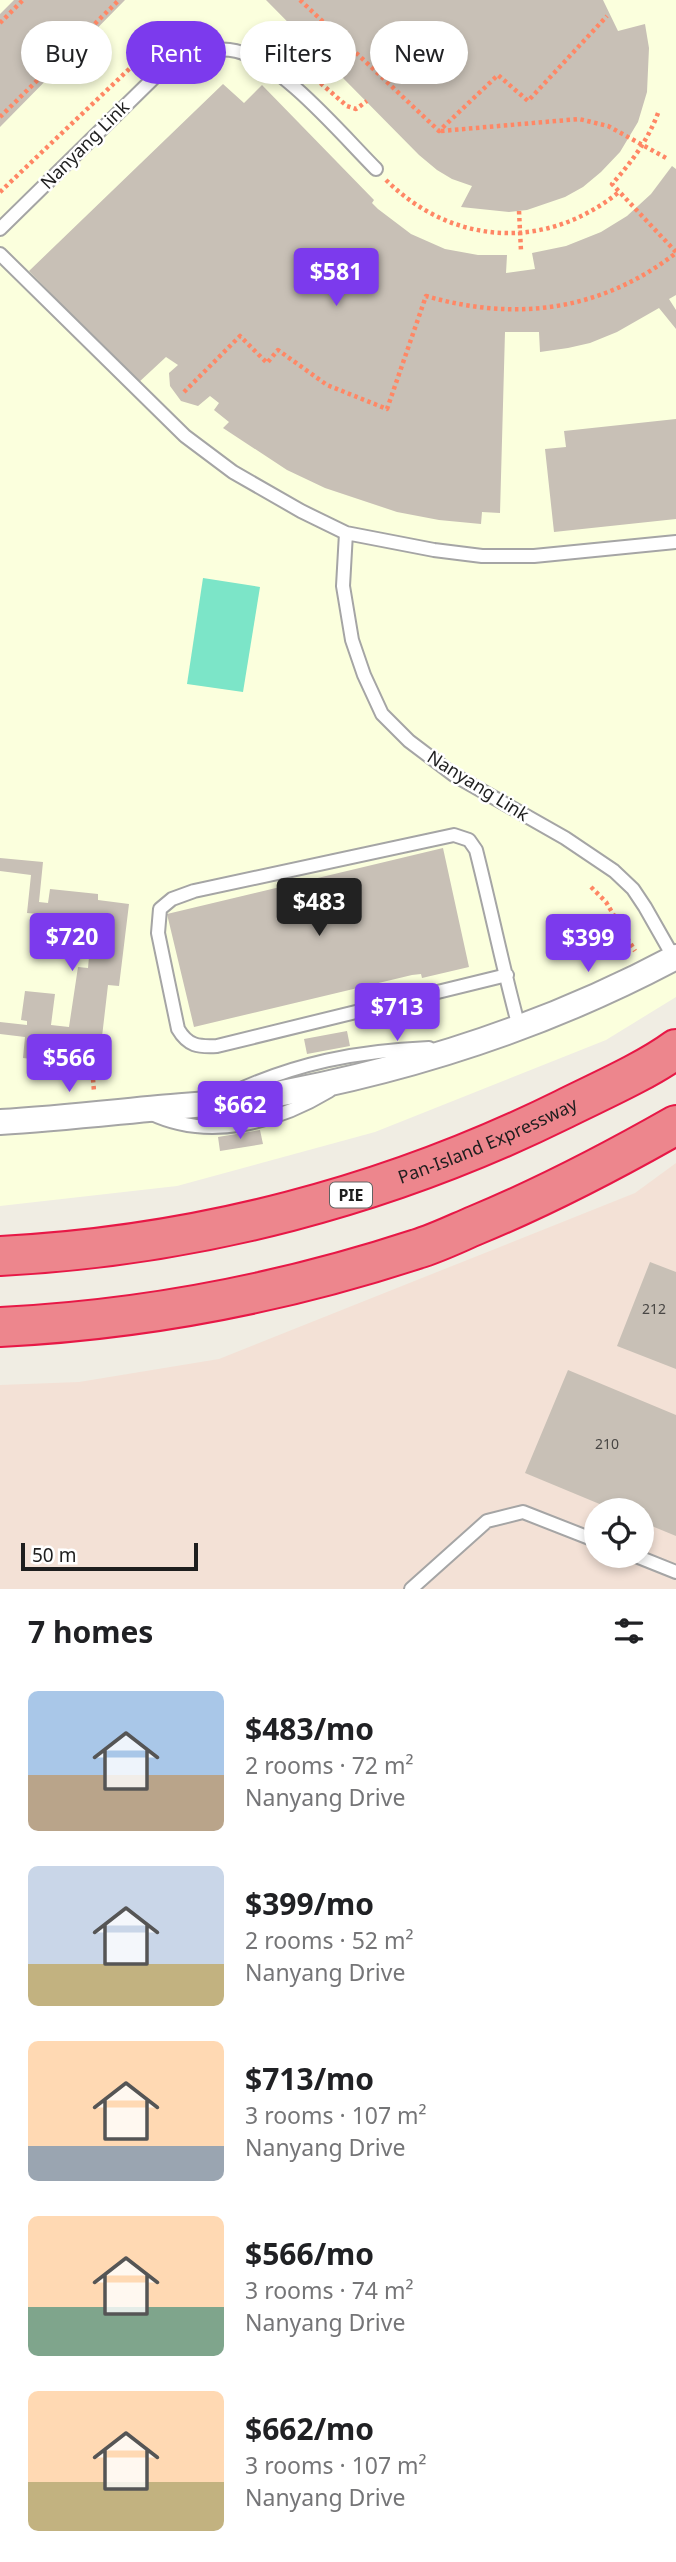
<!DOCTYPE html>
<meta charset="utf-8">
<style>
body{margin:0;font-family:"Noto Sans",sans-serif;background:#f6f6f6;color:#202124;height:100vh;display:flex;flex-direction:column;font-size:26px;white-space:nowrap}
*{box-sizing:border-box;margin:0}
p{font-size:23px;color:#757577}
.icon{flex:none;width:38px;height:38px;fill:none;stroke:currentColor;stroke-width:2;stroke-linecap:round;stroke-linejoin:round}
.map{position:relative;height:1589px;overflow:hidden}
.side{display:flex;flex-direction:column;background:#fff;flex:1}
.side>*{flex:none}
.hud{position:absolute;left:21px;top:21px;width:635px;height:63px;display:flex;gap:14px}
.controls{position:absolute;left:584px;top:1498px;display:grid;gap:14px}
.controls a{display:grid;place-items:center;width:70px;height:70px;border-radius:50%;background:#fff;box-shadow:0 4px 10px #0003;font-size:35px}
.scale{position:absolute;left:21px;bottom:18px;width:177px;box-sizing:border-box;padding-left:7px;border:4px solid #1e1e1e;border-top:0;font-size:19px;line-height:24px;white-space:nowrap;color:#1e1e1e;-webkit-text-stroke:5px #fff;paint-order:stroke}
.price{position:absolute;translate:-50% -60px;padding:0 16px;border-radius:7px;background:#7c3aed;color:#fff;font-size:23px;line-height:46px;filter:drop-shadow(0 2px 4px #0008)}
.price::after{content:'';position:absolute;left:50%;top:42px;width:21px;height:16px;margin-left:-10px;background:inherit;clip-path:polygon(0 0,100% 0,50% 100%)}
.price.selected{background:#222;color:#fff}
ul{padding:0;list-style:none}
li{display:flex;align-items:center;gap:21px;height:175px;padding:0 28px}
li span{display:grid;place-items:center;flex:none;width:196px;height:140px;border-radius:10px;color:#555}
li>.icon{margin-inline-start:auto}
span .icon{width:84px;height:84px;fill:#fffc;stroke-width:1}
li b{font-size:30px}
h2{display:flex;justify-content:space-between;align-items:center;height:84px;padding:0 28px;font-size:30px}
.chip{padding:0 24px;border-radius:32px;background:#fff;box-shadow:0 4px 10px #0003;font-size:24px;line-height:63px}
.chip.selected{background:#7c3aed;color:#fff}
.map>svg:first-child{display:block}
.education{fill:#fbffdd}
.military{fill:#f3e1d6;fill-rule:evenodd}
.pitch{fill:#7ce5c8}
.building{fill:#c8c0b6}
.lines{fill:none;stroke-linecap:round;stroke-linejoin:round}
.service-casing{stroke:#a5a5a5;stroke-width:16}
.minor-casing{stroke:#a5a5a5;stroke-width:28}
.motorway-casing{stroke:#e71846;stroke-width:42}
.path{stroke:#ff8765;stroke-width:4.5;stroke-dasharray:3.5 3.5;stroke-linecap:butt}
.service{stroke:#fff;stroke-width:12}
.minor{stroke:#fff;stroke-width:24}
.motorway{stroke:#ed868d;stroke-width:38}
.labels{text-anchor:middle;stroke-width:5;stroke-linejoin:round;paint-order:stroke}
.number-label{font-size:14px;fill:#484644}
.shield{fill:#fff;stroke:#626262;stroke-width:2}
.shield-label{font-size:16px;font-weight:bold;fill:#1e1e1e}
.street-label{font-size:18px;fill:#1e1e1e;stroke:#fff}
</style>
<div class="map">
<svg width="676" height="1589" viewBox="0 0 676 1589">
<rect width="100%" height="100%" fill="#f0ede3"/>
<!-- education -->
<path class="education" d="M0,0H676V997L606,1040L375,1132L177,1186L0,1206Z"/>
<!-- military -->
<path class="military" d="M676,1163V1589H0V1385L79,1382L219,1359L635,1193ZM597,1510H642V1556H597Z"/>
<!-- pitch -->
<path class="pitch" d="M203,578L260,587L243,692L187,684Z"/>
<!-- building -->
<path class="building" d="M14,0H125L0,127V14Z
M266,0H603L618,31L645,24L649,48L647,92L638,122L620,152L601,172L583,187L565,197L527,210L509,212L461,207L472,186L452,179L437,170L419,155Z
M223,84L244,103L262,85L374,200L372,203L378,209L411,234L445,249L478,255H507L506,273L535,269L532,253L566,246L601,232L627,216L651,194L672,166L676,169V295L669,299L676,310V329L659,308L617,332L590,343L568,348L540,352L539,332H505L500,513L482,512L481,524L439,520L397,512L325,488L287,470L223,428L229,422L214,410L219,403L210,396L198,406L181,401L170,386L169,373L178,365L166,357L138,383L29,271Z
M676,419V519L554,532L545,449L566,447L564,431Z
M443,848L469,967L422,978L421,974L412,975L194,1027L167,914Z
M0,858L43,862L39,902L48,903L50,889L98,894V900L129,904L119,986L108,985L100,1054L86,1052L85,1061L67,1059L66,1063L23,1058L25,1037L0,1034V1022L27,1025V1021L21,1020L25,991L55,994L51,1025L69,1027L78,967L88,968L92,923L47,918L48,915L27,913L31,875L0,871Z
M347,1031L350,1046L307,1054L304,1039Z
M260,1130L263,1144L220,1151L218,1137Z
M650,1262L676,1272V1369L617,1346Z
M568,1370L676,1415V1536L642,1522V1510H614L525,1473Z"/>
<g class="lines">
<!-- service casing -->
<g class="service-casing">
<path id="service" d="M0,229L168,64C190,55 213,46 236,51C280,61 343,136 376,169
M0,254L185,436L233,472L301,511L346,533L434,550L482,556H534L676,542
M346,533L343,586L352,640L364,675L382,714L409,741L454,775L565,838L614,871L633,889L645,907L674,958
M507,975L217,1046C198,1047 188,1046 178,1029L158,933L160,909L172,899L194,891L454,835L469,840L476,850C491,909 503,969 519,1027
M230,1094C295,1063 357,1051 429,1048
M150,1113C208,1141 276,1123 329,1091
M636,1556L676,1572
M411,1589L487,1521L523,1512L597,1541"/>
</g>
<!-- minor casing -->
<g class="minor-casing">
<path id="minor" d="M0,1122C53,1119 106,1113 159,1108C189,1105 220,1104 249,1099C397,1074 543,1028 676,957"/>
</g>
<!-- motorway casing -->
<g class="motorway-casing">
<g id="motorway">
<path id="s1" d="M0,1256C196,1246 388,1196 564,1109C598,1092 646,1071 676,1049"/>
<path d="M0,1327C141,1320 283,1293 417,1249C437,1243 457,1233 476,1225C546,1196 611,1162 676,1125"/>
</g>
</g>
<!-- path -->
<path class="path" d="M300,0L439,131L498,75L528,101L607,16
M0,23L23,0
M259,39L274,43L347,106L356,109L367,101
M658,113C648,140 631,163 612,184L676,252
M0,117L119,0
M441,131L579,119L608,126L668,159
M386,180C453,246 546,251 619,192
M0,192L147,52L178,37L192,35
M519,211L521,251
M184,392L240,336L267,363L278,350L327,385L387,409L426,296C516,322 601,311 676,253
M591,887L606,902L635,951
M93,1079L94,1091"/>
<!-- service -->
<use href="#service" class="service"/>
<!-- minor -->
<use href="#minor" class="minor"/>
<!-- motorway -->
<use href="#motorway" class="motorway"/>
</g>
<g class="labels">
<!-- number labels -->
<g class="number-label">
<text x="654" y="1314">212</text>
<text x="607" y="1449">210</text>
</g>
<!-- shield labels -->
<rect class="shield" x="330" y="1182.5" width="42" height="25" rx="5"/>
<g class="shield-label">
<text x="351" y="1201">PIE</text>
</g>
<!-- street labels -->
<g class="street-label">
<text transform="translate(85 145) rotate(-45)" y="6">Nanyang Link</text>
<text transform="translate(478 786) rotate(32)" y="6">Nanyang Link</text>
<text dy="6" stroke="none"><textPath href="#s1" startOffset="504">Pan-Island Expressway</textPath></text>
</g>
</g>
</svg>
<div class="controls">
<a><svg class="icon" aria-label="locate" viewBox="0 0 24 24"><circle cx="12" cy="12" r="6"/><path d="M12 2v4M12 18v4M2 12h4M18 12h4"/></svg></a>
</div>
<div class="scale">50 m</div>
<b class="price" style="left:336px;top:308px">$581</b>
<b class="price selected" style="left:319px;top:938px">$483</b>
<b class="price" style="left:72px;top:973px">$720</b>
<b class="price" style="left:588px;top:974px">$399</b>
<b class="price" style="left:397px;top:1043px">$713</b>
<b class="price" style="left:69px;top:1094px">$566</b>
<b class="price" style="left:240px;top:1141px">$662</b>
<div class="hud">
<a class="chip">Buy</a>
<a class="chip selected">Rent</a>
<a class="chip">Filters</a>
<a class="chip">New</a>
</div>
</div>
<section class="side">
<h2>7 homes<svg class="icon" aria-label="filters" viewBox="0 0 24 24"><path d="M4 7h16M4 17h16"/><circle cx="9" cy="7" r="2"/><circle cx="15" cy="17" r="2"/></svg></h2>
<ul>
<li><span style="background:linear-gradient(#a9c7e8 60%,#b9a48a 0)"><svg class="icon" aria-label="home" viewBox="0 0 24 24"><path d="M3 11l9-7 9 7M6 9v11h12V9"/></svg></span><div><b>$483/mo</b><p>2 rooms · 72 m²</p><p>Nanyang Drive</p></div></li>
<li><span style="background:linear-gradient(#c9d6e8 70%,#c2b280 0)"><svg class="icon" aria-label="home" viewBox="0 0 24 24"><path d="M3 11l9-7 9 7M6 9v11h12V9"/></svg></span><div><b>$399/mo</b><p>2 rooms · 52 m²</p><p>Nanyang Drive</p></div></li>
<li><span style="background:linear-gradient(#ffd9b3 75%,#9aa5b1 0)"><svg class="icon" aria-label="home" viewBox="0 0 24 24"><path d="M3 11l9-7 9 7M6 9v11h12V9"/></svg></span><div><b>$713/mo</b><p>3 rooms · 107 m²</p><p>Nanyang Drive</p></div></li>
<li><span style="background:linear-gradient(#ffd9b3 65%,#7fa58c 0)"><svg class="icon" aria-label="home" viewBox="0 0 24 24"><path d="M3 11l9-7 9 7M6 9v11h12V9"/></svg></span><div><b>$566/mo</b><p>3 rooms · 74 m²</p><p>Nanyang Drive</p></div></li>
<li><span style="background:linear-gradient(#ffd9b3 65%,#c2b280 0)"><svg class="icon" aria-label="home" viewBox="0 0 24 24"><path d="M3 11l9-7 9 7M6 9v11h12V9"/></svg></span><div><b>$662/mo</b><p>3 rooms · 107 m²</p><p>Nanyang Drive</p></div></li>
</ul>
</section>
